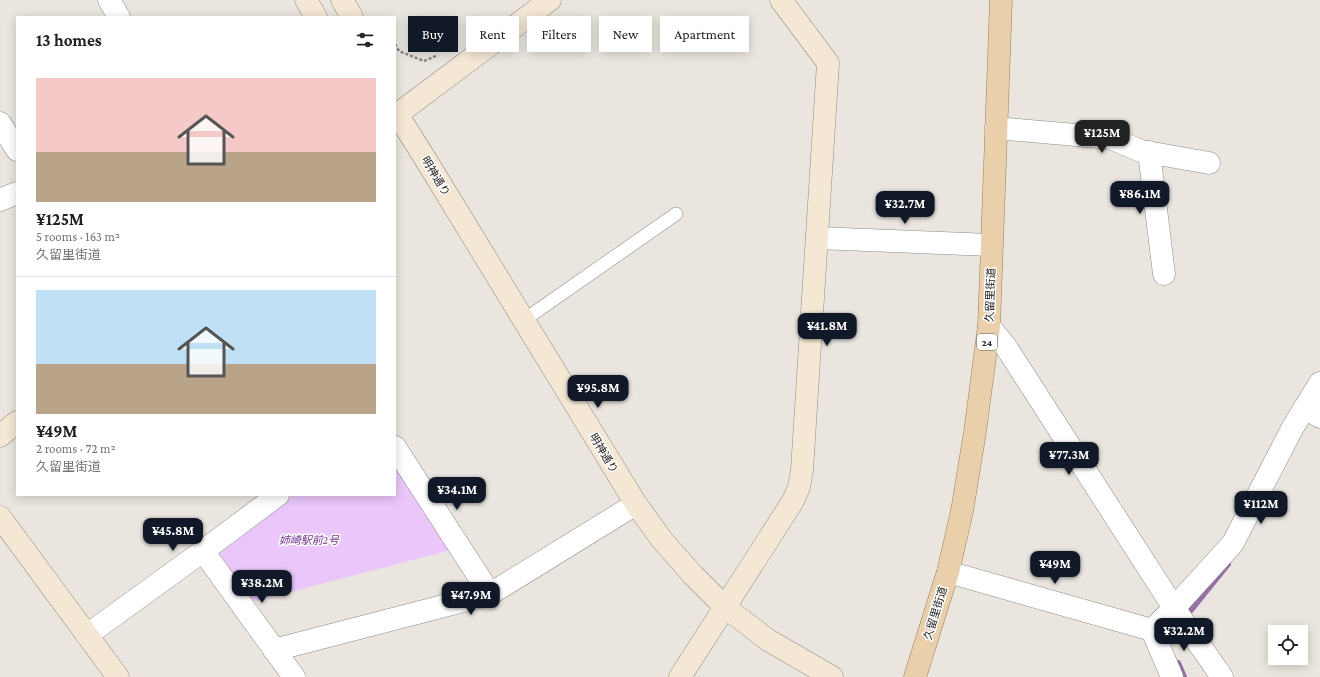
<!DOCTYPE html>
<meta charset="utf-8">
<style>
body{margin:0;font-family:"Crimson Pro","Noto Sans JP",serif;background:#f6f6f6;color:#202124;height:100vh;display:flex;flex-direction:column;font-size:15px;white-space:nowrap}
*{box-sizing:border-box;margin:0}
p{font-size:13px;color:#757577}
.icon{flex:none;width:22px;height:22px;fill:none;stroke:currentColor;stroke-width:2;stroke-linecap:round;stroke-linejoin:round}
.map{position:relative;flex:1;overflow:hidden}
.drawer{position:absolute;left:16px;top:16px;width:380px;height:480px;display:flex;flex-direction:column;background:#fff;border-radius:0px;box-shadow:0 2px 10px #0003}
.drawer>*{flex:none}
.hud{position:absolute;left:408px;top:16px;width:380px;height:36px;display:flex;gap:8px}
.buttons{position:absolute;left:1268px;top:625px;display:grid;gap:8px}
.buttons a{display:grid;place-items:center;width:40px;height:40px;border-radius:0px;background:#fff;box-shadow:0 2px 10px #0003;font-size:20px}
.price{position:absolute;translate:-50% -34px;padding:0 9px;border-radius:8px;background:#111827;color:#fff;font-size:13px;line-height:26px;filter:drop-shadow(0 1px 2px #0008)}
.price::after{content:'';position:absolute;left:50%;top:24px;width:12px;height:9px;margin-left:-6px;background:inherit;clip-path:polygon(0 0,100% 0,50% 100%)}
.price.selected{background:#222;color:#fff}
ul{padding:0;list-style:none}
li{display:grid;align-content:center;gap:8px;height:212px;padding:0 20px}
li+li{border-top:1px solid #e0e0e0}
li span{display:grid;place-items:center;height:124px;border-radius:0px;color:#555}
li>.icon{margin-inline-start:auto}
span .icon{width:72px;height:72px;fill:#fffc;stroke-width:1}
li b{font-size:17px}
h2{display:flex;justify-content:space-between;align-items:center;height:48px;padding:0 20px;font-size:17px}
.tag{padding:0 14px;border-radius:0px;background:#fff;box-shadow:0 2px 10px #0003;font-size:14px;line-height:36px}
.tag.selected{background:#111827;color:#fff}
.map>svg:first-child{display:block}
.green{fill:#eac6fb}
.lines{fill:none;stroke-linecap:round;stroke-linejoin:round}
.stream{stroke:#966fa7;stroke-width:6}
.lane-casing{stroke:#8f8b86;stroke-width:14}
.street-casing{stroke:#8f8b86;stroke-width:23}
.secondary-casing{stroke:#8f8b86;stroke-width:23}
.primary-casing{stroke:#987d53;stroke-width:23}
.path{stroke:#898681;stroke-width:2.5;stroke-dasharray:3 2;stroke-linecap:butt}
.lane{stroke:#fff;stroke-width:13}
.street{stroke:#fff;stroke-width:22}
.secondary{stroke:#f4e8d4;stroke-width:22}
.primary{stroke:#e9d0aa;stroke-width:22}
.labels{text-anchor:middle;stroke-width:3;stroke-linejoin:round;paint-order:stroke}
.shield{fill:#fff;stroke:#62615f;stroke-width:1}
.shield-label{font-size:10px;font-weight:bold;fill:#1e1d1b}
.street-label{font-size:11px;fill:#1e1d1b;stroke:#fff}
.park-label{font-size:11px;font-style:italic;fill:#773392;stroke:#fff}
</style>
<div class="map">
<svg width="1320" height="677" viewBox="0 0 1320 677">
<rect width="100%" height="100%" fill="#eae6df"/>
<!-- green -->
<path class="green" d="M395,465L451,550L252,602L219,558L220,549L293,495H395Z"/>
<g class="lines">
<!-- stream -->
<path class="stream" d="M1168,642L1165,637L1190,611L1228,564
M1178,663L1184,677"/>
<!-- lane casing -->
<g class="lane-casing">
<path id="lane" d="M524,320L676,214"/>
</g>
<!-- street casing -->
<g class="street-casing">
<path id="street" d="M109,0L119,17
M0,123L17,150
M996,128L1110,138L1141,151L1209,163
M1149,152L1164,274
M0,200L17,193
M817,238L991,245
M989,326L1006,347L1174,608L1222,677
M1304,408L1320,417
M395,447L490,594
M203,551L294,677
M948,572L1152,630
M1152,630L1174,608L1233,543L1293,427L1320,383
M1152,630L1172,677
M87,635L203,551L278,495
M274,650L490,594L636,504"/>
</g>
<!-- secondary casing -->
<g class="secondary-casing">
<path id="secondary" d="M306,0L316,17
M342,0L352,17
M397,114L426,160L636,504L662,540L693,575L725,607L768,640L832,677
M395,116L550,0
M0,436L17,422
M0,517L118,677
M680,677L793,501L799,487L802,470L828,63L781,0"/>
</g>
<!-- primary casing -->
<g class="primary-casing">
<path id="primary" d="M915,677L948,572L962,511L975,432L989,326L1001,0"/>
</g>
<!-- path -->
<path class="path" d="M395,44L399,51L424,61L438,55"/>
<!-- lane -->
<use href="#lane" class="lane"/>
<!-- street -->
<use href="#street" class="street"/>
<!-- secondary -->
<use href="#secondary" class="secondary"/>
<!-- primary -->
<use href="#primary" class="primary"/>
</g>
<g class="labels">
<!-- shield labels -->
<rect class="shield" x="977" y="334" width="20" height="16" rx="3"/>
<g class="shield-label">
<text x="987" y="346">24</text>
</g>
<!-- street labels -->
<g class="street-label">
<text transform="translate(436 176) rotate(59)" y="4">明神通り</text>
<text transform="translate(990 295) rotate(-88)" y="4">久留里街道</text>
<text transform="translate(604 453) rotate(59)" y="4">明神通り</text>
<text transform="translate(935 613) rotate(-73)" y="4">久留里街道</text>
</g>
<!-- park labels -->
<g class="park-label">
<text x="309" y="544">姉崎駅前2号</text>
</g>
</g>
</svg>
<div class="buttons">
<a><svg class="icon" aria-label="locate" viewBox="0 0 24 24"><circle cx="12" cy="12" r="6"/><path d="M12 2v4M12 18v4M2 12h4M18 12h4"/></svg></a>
</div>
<b class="price selected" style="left:1102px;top:154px">¥125M</b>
<b class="price" style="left:1140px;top:215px">¥86.1M</b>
<b class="price" style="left:905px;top:225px">¥32.7M</b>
<b class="price" style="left:827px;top:347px">¥41.8M</b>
<b class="price" style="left:598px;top:409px">¥95.8M</b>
<b class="price" style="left:1069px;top:476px">¥77.3M</b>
<b class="price" style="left:457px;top:511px">¥34.1M</b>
<b class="price" style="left:1261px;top:525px">¥112M</b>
<b class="price" style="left:173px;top:552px">¥45.8M</b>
<b class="price" style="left:1055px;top:585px">¥49M</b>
<b class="price" style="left:262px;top:604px">¥38.2M</b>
<b class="price" style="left:471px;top:616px">¥47.9M</b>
<b class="price" style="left:1184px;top:652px">¥32.2M</b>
<div class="hud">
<a class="tag selected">Buy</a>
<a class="tag">Rent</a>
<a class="tag">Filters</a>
<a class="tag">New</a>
<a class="tag">Apartment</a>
</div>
<section class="drawer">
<h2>13 homes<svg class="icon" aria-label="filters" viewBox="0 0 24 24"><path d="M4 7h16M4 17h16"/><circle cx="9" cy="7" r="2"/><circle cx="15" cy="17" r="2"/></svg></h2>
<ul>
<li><span style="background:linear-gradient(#f6c9c9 60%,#b9a48a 0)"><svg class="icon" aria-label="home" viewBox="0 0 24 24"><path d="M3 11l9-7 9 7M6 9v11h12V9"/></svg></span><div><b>¥125M</b><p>5 rooms · 163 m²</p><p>久留里街道</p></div></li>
<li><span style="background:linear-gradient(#bfe0f5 60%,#b9a48a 0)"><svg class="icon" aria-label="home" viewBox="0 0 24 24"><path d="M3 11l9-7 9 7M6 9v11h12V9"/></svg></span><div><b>¥49M</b><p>2 rooms · 72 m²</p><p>久留里街道</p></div></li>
</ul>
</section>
</div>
